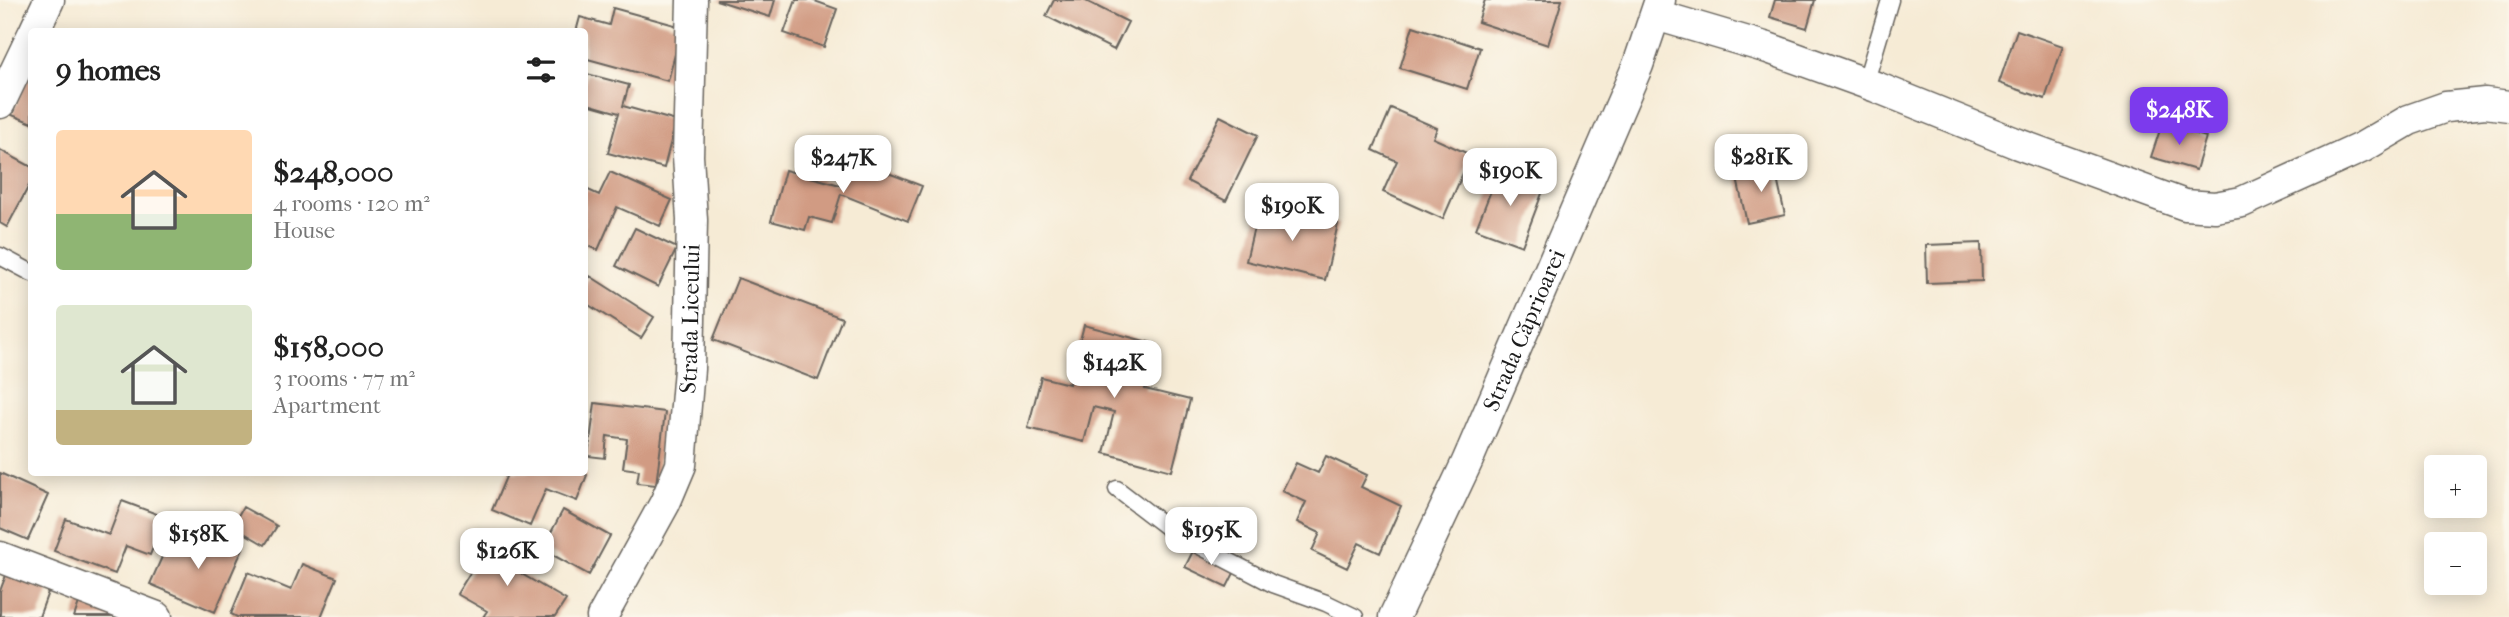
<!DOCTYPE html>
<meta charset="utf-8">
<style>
body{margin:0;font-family:"IM FELL French Canon",serif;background:#f6f6f6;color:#222;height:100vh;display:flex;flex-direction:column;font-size:26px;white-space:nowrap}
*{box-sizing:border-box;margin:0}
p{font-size:23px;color:#767676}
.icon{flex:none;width:38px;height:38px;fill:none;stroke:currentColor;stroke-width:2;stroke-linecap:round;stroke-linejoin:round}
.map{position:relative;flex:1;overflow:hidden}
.drawer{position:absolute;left:28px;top:28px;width:560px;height:448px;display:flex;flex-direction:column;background:#fff;border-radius:7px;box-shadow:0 4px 18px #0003}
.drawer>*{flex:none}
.fabs{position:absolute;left:2424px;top:455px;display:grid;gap:14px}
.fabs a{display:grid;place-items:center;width:63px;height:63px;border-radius:7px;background:#fff;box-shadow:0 4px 18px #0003;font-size:35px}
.price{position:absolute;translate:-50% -60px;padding:0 16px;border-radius:14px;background:#fff;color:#222;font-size:23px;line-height:46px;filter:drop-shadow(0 2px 4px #0008)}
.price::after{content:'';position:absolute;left:50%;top:42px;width:21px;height:16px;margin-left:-10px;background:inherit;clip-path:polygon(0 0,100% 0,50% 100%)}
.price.on{background:#7c3aed;color:#fff}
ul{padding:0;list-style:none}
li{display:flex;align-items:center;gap:21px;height:175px;padding:0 28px}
li span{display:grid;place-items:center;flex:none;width:196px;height:140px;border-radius:7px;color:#555}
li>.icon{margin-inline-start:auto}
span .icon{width:84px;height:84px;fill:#fffc;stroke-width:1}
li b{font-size:30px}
h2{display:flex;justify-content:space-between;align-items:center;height:84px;padding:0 28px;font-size:30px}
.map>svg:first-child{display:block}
.building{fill:#d19b83}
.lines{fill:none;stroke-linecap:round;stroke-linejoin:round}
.service-casing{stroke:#68645d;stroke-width:19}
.minor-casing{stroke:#68645d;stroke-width:33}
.service{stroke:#fff;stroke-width:16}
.minor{stroke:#fff;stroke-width:30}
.labels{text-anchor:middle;stroke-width:5;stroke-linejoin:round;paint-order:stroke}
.street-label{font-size:23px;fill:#1c1c1c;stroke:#fbf7ec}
</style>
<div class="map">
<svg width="2509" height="617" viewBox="0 0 2509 617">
<rect width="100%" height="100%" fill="#fbf7ec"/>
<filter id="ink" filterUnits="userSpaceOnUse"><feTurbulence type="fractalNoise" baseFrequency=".0143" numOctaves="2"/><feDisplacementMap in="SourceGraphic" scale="14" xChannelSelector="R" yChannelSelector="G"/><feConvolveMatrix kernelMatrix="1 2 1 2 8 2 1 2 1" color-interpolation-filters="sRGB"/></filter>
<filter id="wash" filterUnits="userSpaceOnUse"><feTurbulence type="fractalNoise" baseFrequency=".00686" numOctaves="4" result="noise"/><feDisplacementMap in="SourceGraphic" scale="28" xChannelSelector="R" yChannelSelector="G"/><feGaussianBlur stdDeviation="1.57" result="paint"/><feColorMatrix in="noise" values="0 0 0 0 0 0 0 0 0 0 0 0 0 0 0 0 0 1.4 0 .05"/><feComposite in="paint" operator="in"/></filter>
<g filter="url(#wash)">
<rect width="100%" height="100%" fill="#f6ebd5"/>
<g id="blocks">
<!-- building -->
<path class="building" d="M716,0H775L770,17Z
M796,0H812L837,9L824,47L784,33Z
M1054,0H1084L1128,22L1114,50L1046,16Z
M1485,0H1562L1548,45L1478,22Z
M1775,0H1815L1807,28L1770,17Z
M613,8L682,27L668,81L584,58V32H576L580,17L609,25Z
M1413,26L1480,48L1467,89L1400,68Z
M2017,30L2063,46L2045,99L1999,83Z
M587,74L629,85L623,106L676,121L664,168L608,153L619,113L584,103V85Z
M26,79L32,82V123L12,115Z
M1391,108L1437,128L1433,138L1471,155L1443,219L1383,192L1397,161L1373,150Z
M1220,116L1258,135L1226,201L1187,181Z
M2162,124L2206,137L2196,170L2151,157Z
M0,150L32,167V180L7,227L0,223Z
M852,159L922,186L908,221L841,194L832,223L809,217L805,230L771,221L785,170L840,185Z
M1774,165L1785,215L1747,223L1736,174Z
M1499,170L1544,188L1522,246L1476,229Z
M610,172L672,200L660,226L617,207L598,250L584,244V191L586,189L599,195Z
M1259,206L1338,224L1325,280L1246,261Z
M635,228L677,248L658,287L616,266Z
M1981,243L1982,281L1927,283L1926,245Z
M590,276L654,317L641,338L584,302V285Z
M738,278L842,318L818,380L713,340Z
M1084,325L1156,344L1145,389L1190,400L1172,471L1104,453L1114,412L1093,407L1084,442L1028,428L1041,377L1069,384Z
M595,403L665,412L656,485L637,483L639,470L623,468L627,439L607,436L605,458L588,456Z
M1326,456L1367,475L1361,487L1401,506L1380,553L1359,543L1347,568L1312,551L1320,533L1297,522L1306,502L1282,491L1296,463L1318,473Z
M508,472H581L587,475L577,501L546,489L530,526L492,510Z
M0,473L48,495L28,540L0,528Z
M122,501L165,517L150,555L126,546L115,574L54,551L66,519L109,535Z
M243,507L277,526L265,545L232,526Z
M563,510L610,536L589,575L542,549Z
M207,533L243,548L215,612L150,584L169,541L198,554Z
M492,537L516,552L508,566L566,600L555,617H483L487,611L457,594Z
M1195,547L1237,567L1227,587L1185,567Z
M302,564L337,578L321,617H237L231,614L248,572L291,590Z
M10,565L52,581L39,617L0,616V591Z
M82,594L128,617H74Z"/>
</g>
</g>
<g filter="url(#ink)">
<use href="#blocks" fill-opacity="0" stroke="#68645d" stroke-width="2"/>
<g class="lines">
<!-- service casing -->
<g class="service-casing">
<path id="service" d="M1865,84L1890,0
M0,256L32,273
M1117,489L1173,532L1273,584L1326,603L1355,617"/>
</g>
<!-- minor casing -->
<g class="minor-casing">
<g id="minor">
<path d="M1656,15L1768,48L1876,87L2018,144L2185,205L2215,207L2242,202L2363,147L2409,120L2446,107L2485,103L2509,106"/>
<path d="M34,32L49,0"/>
<path d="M0,103L32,36"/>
<path d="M0,557L157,617"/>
<path id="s1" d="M602,617L665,503L681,465L689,369L692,220L688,156L692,0"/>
<path id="s2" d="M1394,617L1467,462L1638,65L1660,0"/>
</g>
</g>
<!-- service -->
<use href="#service" class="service"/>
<!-- minor -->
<use href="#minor" class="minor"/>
</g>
</g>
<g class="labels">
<!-- street labels -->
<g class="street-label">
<text dy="8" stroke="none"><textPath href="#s1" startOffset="318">Strada Liceului</textPath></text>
<text dy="8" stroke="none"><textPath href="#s2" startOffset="315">Strada Căprioarei</textPath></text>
</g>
</g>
</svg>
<div class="fabs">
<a>+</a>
<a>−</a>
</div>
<b class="price on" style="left:2179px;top:147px">$248K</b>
<b class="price" style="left:1761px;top:194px">$281K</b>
<b class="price" style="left:843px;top:195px">$247K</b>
<b class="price" style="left:1510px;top:208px">$190K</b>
<b class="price" style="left:1292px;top:243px">$190K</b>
<b class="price" style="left:1114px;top:400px">$142K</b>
<b class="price" style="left:1211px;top:567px">$195K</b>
<b class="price" style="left:198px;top:571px">$158K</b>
<b class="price" style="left:507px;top:588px">$126K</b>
<section class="drawer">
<h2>9 homes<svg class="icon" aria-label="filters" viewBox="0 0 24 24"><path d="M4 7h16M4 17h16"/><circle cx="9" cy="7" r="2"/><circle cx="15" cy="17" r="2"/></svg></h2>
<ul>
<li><span style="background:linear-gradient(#ffd9b3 60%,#8fb573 0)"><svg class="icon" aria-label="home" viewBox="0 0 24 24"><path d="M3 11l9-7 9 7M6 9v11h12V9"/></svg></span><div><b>$248,000</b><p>4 rooms · 120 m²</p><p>House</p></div></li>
<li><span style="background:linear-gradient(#dfe7d0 75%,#c2b280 0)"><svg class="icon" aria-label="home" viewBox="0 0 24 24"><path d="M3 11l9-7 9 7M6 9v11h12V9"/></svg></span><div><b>$158,000</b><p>3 rooms · 77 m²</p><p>Apartment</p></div></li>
</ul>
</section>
</div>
